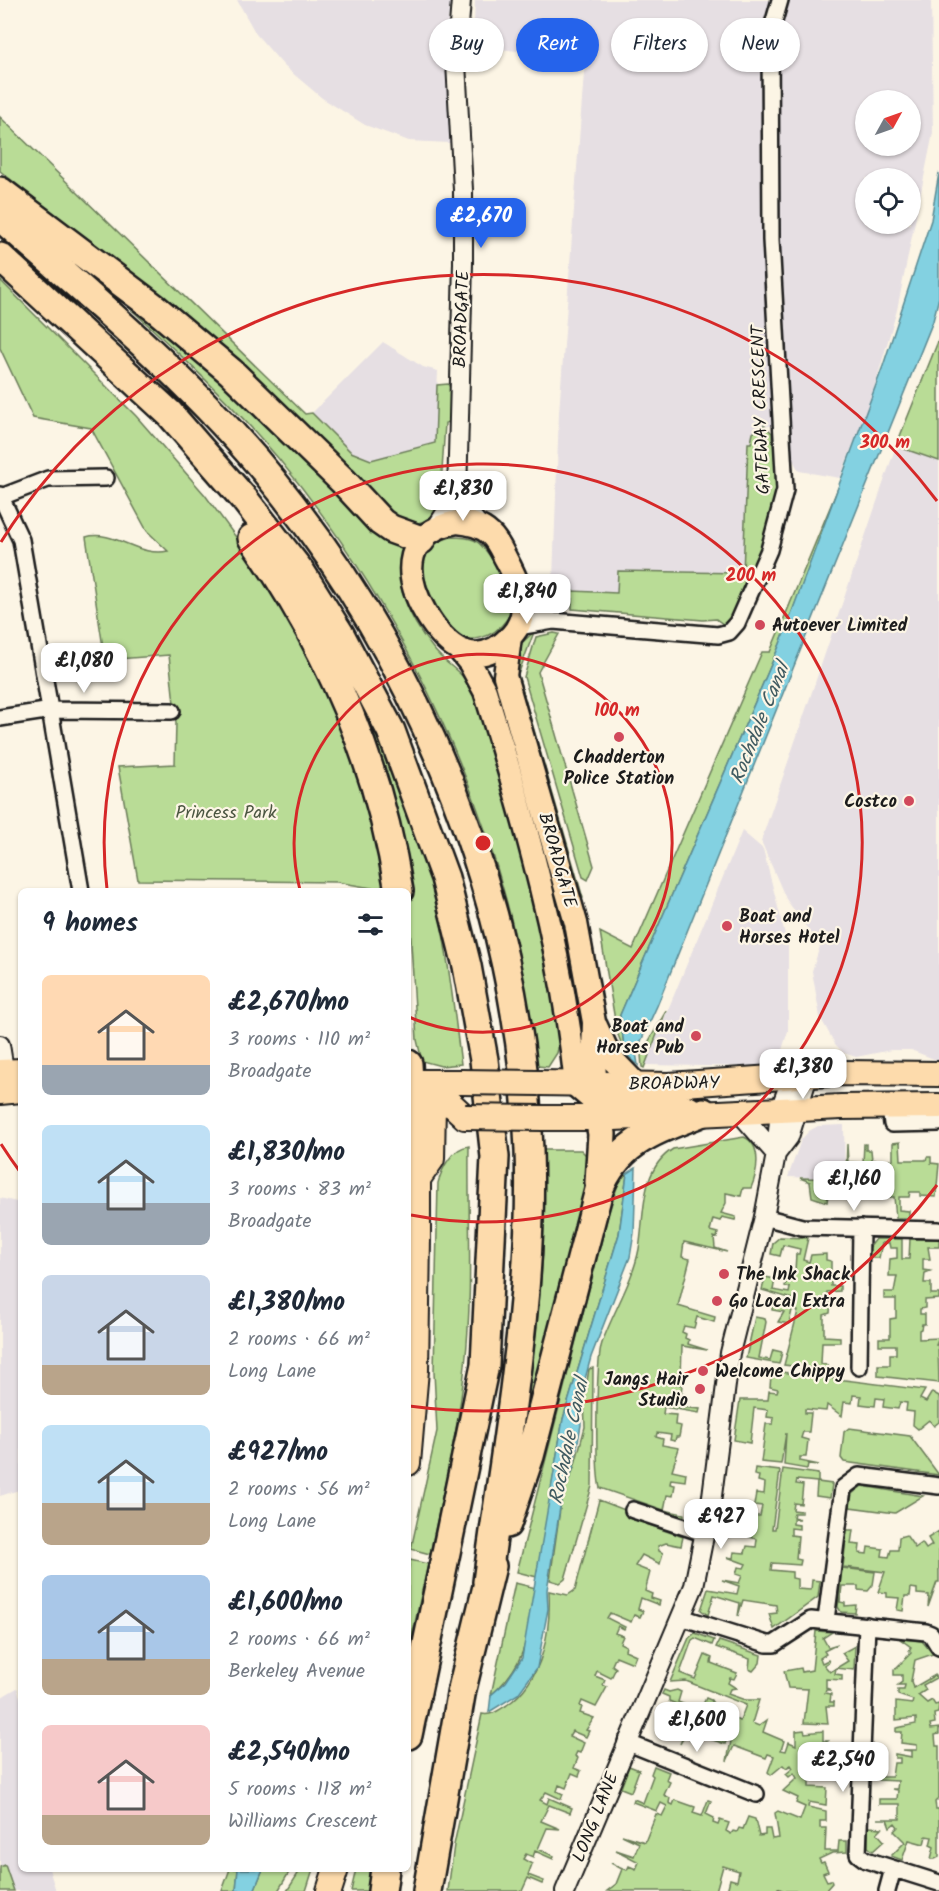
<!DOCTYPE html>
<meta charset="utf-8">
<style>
body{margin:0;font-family:Kalam,sans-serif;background:#f2f2f3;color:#1f2937;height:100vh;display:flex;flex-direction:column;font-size:22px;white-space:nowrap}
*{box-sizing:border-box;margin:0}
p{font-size:20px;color:#747a83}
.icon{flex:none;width:33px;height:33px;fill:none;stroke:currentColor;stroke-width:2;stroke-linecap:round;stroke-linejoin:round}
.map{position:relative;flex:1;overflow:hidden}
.sheet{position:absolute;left:18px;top:888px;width:393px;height:984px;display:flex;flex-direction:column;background:#fff;border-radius:9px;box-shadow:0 2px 4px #0004}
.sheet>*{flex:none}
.hud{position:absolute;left:429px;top:18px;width:420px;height:54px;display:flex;gap:12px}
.needle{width:39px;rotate:50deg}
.controls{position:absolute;left:855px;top:90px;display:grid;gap:12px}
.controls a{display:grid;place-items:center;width:66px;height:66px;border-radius:50%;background:#fff;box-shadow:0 2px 4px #0004;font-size:30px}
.price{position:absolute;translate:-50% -51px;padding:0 14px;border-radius:12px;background:#fff;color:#222;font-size:20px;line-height:39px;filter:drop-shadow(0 2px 3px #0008)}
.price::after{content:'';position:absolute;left:50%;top:36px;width:18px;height:14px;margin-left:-9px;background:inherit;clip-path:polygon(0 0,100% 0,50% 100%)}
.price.selected{background:#2563eb;color:#fff}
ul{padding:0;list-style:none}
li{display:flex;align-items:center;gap:18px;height:150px;padding:0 24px}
li span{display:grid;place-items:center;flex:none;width:168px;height:120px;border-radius:9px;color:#555}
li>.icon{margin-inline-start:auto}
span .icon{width:72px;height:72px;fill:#fffc;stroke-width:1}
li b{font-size:26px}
h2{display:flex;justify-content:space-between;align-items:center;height:72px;padding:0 24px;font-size:26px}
.chip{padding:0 21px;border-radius:27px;background:#fff;box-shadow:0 2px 4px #0004;font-size:21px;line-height:54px}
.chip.selected{background:#2563eb;color:#fff}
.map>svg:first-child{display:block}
.built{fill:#e6dfe3;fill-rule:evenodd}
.green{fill:#b9dc96;stroke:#6a7c59;stroke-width:1.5}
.water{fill:#83d1e1;stroke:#5a8992;stroke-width:1.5}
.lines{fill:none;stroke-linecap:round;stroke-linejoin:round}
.minor-casing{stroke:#1c1c1c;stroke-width:20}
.tertiary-casing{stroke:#1c1c1c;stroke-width:22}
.primary-casing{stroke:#1c1c1c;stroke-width:27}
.trunk-casing{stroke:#1c1c1c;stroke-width:28}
.motorway-casing{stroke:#1c1c1c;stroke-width:32}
.minor{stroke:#fcf5e5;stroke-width:15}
.tertiary{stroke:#fcf5e5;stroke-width:18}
.primary{stroke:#fddbac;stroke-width:22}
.trunk{stroke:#fddbac;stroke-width:24}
.motorway{stroke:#fddbac;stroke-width:27}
.trunk-bridge-casing{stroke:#1c1c1c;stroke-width:28;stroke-linecap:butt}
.trunk-bridge{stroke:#fddbac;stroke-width:24}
.ring{fill:none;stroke:#d62828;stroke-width:3}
.poi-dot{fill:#d1495b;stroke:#fcf5e5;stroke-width:2}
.labels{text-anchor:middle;stroke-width:4.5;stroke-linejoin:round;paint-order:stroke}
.street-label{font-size:18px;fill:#1c1c1c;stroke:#fcf5e5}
.poi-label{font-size:18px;font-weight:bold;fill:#1c1c1c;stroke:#fcf5e5;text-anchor:start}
.park-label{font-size:18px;fill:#4b5641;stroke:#fcf5e5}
.water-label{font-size:20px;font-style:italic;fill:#405b61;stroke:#fcf5e5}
.centre{fill:#d62828;stroke:#fcf5e5;stroke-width:3}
.ring-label{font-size:18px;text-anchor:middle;font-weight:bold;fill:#d62828;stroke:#fcf5e5;stroke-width:4.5;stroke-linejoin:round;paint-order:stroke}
</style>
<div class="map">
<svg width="939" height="1891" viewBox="0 0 939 1891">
<rect width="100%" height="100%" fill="#fcf5e5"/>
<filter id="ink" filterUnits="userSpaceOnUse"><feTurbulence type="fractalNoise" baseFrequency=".0167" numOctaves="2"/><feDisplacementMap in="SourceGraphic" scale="12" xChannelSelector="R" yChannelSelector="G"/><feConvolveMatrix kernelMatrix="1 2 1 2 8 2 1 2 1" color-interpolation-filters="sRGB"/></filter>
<g filter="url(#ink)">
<!-- built -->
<path class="built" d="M237,0H451L446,36L450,143L409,141L365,125L322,98L284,66L256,34Z
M475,0H931L933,133L897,310L871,399L840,478L799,471L775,427L764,425L748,444L743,573L618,571L617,593L572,591V609L552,606L559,413L585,59L473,46ZM866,100H910V146H866ZM866,178H910V224H866Z
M383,342L423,367L438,371L435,443L371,460L351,452L312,413Z
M896,446L939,461V1061L911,1050H891L856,1057L844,1053L835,1044L820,1017L812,971L820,946L786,899L761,841Z
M742,831L763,849L788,946V1031L780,1056L768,1067L645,1065Z
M844,1125L845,1179L788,1177L801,1140L809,1131L818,1126Z
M0,1198L21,1203V1498L19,1490L0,1496Z
M17,1688L21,1700V1869H49L56,1891H0V1698Z"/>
<!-- green -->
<path class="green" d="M0,117L305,414L312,413L351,452L371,460L435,443L437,385L448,384L452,391L450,422L445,423L440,503L442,505C429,522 418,527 397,522L150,289L0,171Z
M82,265L189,349L406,546C388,578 411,621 432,647C448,668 461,668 475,694L532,893L556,1004L560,1039L557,1053L548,1067L537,1066C529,1011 521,956 507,903C465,744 383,584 278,458C219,388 150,326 82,265Z
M0,280L136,416L205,495L263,574L311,655L370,797L389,891L337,882L138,880L118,767L175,764L176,723L169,655L105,660L86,537C114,529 139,558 168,551L147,531L91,428L33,418L0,348Z
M939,339V461L896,446Z
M764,425L772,433V441H778L776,501L767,531L731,619L723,624L716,619L703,620L572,609V591L617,593L618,571L743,573L748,443H751L753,433Z
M848,464L780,644L620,1015L625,1053L617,1032L600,932L633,949L762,652H770Z
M451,537C458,537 467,537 474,540C486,545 509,584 512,597C513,604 511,613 507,619C494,638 466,648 449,628C443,621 439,611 435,603C420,576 414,547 451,537Z
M534,632L518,675L583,898L579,899L516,690L517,647Z
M554,633L559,634L538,672L594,866L588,880L583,877L524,677L536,637Z
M326,639C371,724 417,812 438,907C449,959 454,1012 461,1064L441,1066L422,1061L417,1040L408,896Z
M666,1011L644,1068L642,1067L641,1055Z
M744,1137C763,1145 757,1174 751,1188H743L741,1196L726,1193V1203L721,1213L736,1217L735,1220L722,1217L720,1221L713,1219L710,1231L718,1233L717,1238L714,1237L715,1248L727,1252L684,1242L682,1257L690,1259L678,1306L715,1317L714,1322L697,1317L694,1328L684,1326L682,1332L686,1334L685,1338L689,1340L688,1344L707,1350L682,1346L681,1377L661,1372L659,1380L682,1385L681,1394H683L679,1407L700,1409L699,1413L664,1407L663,1414L676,1415L675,1425L681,1426L679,1437H676L675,1441L670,1440L671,1435L657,1433L656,1437L663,1439L662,1445L679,1448L672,1470L686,1473L685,1481L671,1479L670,1484L675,1485L673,1496L667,1495L664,1510L684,1514V1517L600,1488C595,1470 596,1360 602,1343C613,1312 633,1281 639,1249C645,1216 639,1170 673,1149Z
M900,1142L901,1160H926L927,1157H931V1163L939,1164L936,1197L920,1196V1192H910L909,1197H899V1210L909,1211V1218H896L894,1197H872V1190H865L864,1197H857L858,1172L846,1171L847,1144L848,1162L863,1163L864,1144H866V1150H871L872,1160H893V1143Z
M469,1146C468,1218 473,1293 465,1365C459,1428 443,1491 430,1554L411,1549L437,1431L434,1372L438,1183C442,1168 452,1148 469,1146Z
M543,1150H581L590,1159L591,1168L519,1451C535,1351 549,1252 543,1150Z
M627,1174L619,1234L563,1419L537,1577L517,1572L608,1215L620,1178Z
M800,1178L848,1179V1195H828L827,1202L812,1197L810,1182Z
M780,1237L808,1238L803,1260L809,1262L811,1255L826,1254V1260L831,1261V1286H840V1291L827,1292V1296L831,1297L830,1313L824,1315V1336L840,1337V1342H822L821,1364L828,1365L827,1370L784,1365L798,1311L792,1310L789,1324L778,1322L784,1312L772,1310L773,1303L791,1308L793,1299L762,1290L765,1277L775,1279L773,1290L789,1293L790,1288L785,1286L786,1282H791L795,1271L796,1254H799L800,1249L783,1245L780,1256L771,1254L773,1243Z
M876,1239H902V1259H909L910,1239H939V1247H928L930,1259H923V1270L930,1271L925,1273L924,1283H931V1294H939V1299L925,1300V1308L920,1309V1314H925V1324H922L921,1329L919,1330V1339L939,1338L936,1345H938L939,1383L878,1376V1365H890V1354H896V1345H879V1338H890V1319L896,1318V1299H884V1292H894L897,1276H889L890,1259L897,1258V1248H890L889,1243H882L879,1258H869V1248Z
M755,1317L765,1319L766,1322L759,1358L770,1360L773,1350L782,1352L779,1364L746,1358Z
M593,1368L592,1486L565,1579L560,1583L550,1580L562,1495L574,1468L585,1427L584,1400L589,1369Z
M781,1372L925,1390L920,1399L926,1402L932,1392L939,1396V1422L934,1426L929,1420L918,1429L913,1425L914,1412L906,1411L907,1403L900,1402L898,1409L883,1407L884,1399L876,1398L875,1406L860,1404L861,1396L853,1395L852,1403L844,1402L842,1416L827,1405L826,1411L805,1409V1413H811L809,1432H803L801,1438L808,1440L806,1457H800V1461L819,1465L808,1464L807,1469L784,1465L786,1433L781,1464L761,1462L766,1424H773L774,1418L767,1417L768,1410L754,1408L750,1443L734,1440L740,1400H768L769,1391L777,1392L778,1389L770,1387L771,1376L780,1377Z
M849,1428L910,1436L939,1475L844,1462L841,1458L844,1432Z
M755,1468L780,1471L772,1529H775L783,1469L818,1474V1482L832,1484L830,1498L816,1496L817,1482L797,1480L796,1484L803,1485L801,1504L794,1503L793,1510L801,1511V1513H794L793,1517L800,1519H793V1524L799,1525V1529L791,1528V1535L798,1536L796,1559L801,1560L800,1565L772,1563L771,1570L792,1572V1578L797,1579V1589L811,1590L812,1580L820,1581L818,1597L774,1629L769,1614L777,1613L776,1605L743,1600L738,1616L740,1603L714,1595L708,1615L701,1610L708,1589L737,1594L739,1586L722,1580L739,1583L742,1576L736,1574L738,1567L744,1568L746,1564L727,1557L733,1558L734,1552L745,1553L747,1546L756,1547L757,1539L749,1537L750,1530L738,1529V1524L723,1522L725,1507L739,1509L738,1520L752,1521L753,1516H760L762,1506L754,1505L756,1493L764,1494L765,1483L758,1481L759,1476L754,1475Z
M862,1486L923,1496L895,1513L850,1507L852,1494Z
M599,1500L625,1510L629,1518L683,1537L681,1546L666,1543L658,1546L659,1551L663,1553L660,1564L642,1555L635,1566L650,1572L645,1591L652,1594L651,1598L660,1601L659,1605L641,1598L638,1609L643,1611L640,1617L634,1615L631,1622L610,1613L607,1618L625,1627L624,1629L618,1626L615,1633L623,1636L620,1643L626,1646L625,1650L636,1655L633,1663L616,1656L612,1665L616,1668L611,1678L597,1671L595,1676L605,1680L603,1685L607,1687L596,1707L582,1701L580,1706L582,1707L580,1713L594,1718L586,1730L589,1731L586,1737L572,1731L569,1736L584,1743L580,1753L577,1752L575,1756L578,1758L574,1768L581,1771L579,1776L572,1773L566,1788L559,1785L557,1791L563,1794L561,1799L546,1792L540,1800L547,1804L549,1798L572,1808L570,1813L549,1805L541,1821L560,1829L547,1828L538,1849L554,1856L553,1859L535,1851L533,1857L526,1854L523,1859L532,1864L528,1875L544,1881L542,1884L528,1878L522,1891H448L454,1845L482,1714C492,1716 499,1710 507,1705C543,1680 551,1632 549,1591L568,1595L575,1590Z
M847,1530H853L851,1544L860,1545L859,1553L867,1554L868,1547L883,1549L882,1556L889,1557L891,1550H898L899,1537L906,1535L915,1548L922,1543L926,1549L932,1545L928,1538L939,1531V1582H937L928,1607L929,1595L917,1594V1589L911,1588L910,1596H905L903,1611L897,1610L899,1598L887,1597V1593L878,1592L885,1572L843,1567Z
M410,1560L428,1564L408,1654V1572Z
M842,1568L875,1572L873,1585L868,1591L858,1590V1586H842L840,1602L845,1603V1606L856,1605L855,1613L841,1612L838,1607Z
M515,1583L536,1588C527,1634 529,1662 491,1695Z
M816,1631L832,1632L823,1638L828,1647L838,1644L824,1651L826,1654L820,1658L822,1663L828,1660L829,1662L824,1665L830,1672L848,1661L842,1653L855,1646L854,1670L836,1668L835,1674L842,1675V1680L826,1679V1688L831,1690H826L825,1693L831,1694L830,1702H834V1706H826L828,1724L804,1723L808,1689L788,1688L784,1671L801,1668L802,1672L812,1670Z
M695,1633L714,1640L712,1645L695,1638L692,1640L680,1673L695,1679L705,1655L712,1658L711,1663L737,1673L734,1679L730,1678L728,1683L736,1688L730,1689L728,1694L745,1700H759L752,1723L759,1726L767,1720L763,1732L784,1741L781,1750L786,1751L789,1742L796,1745V1731L804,1730L805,1733L823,1731V1741H828L824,1744L826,1764H822L821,1768L826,1771H821V1779L818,1775H809V1787L827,1788L826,1805L809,1802L808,1807L826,1811V1821H820V1828H826L825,1851H838L839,1841H847V1852L832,1853L819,1859L821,1863L824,1862L828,1871L823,1873L827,1881L831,1880L832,1883L825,1891H784L778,1888L777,1891H727L730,1879L737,1881L739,1871L723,1866L716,1891H607L616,1884L622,1869L611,1863L627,1870L629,1866L636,1869L639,1862L616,1850L634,1856L639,1843L622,1835L645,1842L656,1814L662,1816L667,1806L661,1803L657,1811L633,1802L634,1799L643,1803L653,1776L651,1774L654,1766L669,1772L666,1780L670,1782L664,1795L670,1798L669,1803L673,1805L675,1800L695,1807L693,1813L702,1816L708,1800L711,1801L706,1814L714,1818L713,1823L718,1825L720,1820L729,1823L726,1831L731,1834L733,1831L737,1832L739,1828L743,1829L748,1817L755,1819L759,1836L765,1835V1829H770L772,1839L779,1838L775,1813L778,1811L800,1820L805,1807L796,1803L798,1798L783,1791L797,1778L794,1773L789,1777L786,1774L793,1768L791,1765L786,1768L783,1765L771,1775L768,1772L774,1756L768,1754L766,1758L734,1746L727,1761L731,1741H726L725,1744L710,1739L711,1734L702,1735V1729L695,1726L693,1732L688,1730L680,1744L685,1732L679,1730L680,1724L660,1714L678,1719L683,1707L669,1701V1697L662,1694L664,1690L669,1692L677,1690L681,1692L678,1702L700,1711L706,1698L711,1700L715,1707L711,1719L728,1726L731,1718L740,1721L746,1705L686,1681L670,1682L689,1638Z
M900,1639L922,1641L933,1654L915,1660L911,1681L913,1688L935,1675L936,1678L923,1685L926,1690L918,1695L927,1703L932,1700L935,1705L939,1704L938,1713L934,1714L935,1723L930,1724L931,1729L939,1728V1734L935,1735L936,1746H939V1798L935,1802L936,1809H939V1857L935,1859H931L934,1847L930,1845L932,1837L926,1836L924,1844L909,1840L902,1860L891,1856L905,1842L894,1831L898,1827L895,1823L890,1827L887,1819H877H900V1804H879V1799H897L898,1790L892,1789H897L898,1781L879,1780V1777H892L894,1763H900V1758H895V1754L912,1757V1751L903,1750H917V1745L901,1743L902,1732H896V1728L916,1724V1718L896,1720V1702L912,1704L913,1700L898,1695V1690H904L905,1685H898L902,1682V1675H894V1670L911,1653L909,1651L911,1647Z
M719,1641L761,1655L760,1663L753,1671L749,1669L750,1659L716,1647Z
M629,1766L639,1770L631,1792L621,1788Z
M868,1827L882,1828L877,1833L884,1841L873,1851L868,1847Z
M5,1865L14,1891H0V1867Z
M230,1869H238L236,1891H222Z
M263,1869H291L278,1891H254Z
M301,1869H313L306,1891H287Z
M356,1869H370L368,1891H351Z"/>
<!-- water -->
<path class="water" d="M939,173V297L933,321L657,1006L636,1052L638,1065L625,1053L620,1015L780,644L883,366L931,220Z
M636,1168L634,1233L630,1257L591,1357L580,1397L581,1425L573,1469L562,1495L547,1590L548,1609L537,1668L518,1694L489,1712L491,1695L506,1682L522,1658L563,1419L619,1234L627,1174Z
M238,1869H263L254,1891H236Z"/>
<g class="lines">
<!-- minor casing -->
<g class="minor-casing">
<path id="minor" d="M0,495L21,540L81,891
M1,497L48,479L106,478
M523,601L553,621
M518,627L553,621L718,635L729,632L737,623L769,550L785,490L771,240L770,35L780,0
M0,718L52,710L172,711
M890,1107L892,1124L939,1123
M764,1217L802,1227L939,1230
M859,1367L861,1228
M633,1510L706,1534
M681,1617L767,1644H774L811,1620L926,1632L931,1634L939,1647
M826,1620L843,1488L859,1476L939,1486
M867,1625L858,1854L866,1860L939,1883
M626,1742L756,1794
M887,1891L893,1869"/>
</g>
<!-- tertiary casing -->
<g class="tertiary-casing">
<path id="tertiary" d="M457,495L479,526
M436,528L457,495L463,263V190L456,63L461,0
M0,1045L6,1082
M739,1112L776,1154
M776,1154L789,1137L808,1076
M565,1891L694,1586L712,1496L730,1353L764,1217L776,1154L780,1109L792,1078"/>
</g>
<!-- primary casing -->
<g class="primary-casing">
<path id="primary" d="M457,522C469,523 481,525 490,534C498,541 502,552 507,561C520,586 533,612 511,636C475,673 445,646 425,612C402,572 405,532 457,522Z
M510,637L505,676L576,923L594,1022L593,1054L596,1086
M460,651L470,663L485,691C525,819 563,952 576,1086L597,1104H679L690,1108
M596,1026L610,1057L636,1084"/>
</g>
<!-- trunk casing -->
<g class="trunk-casing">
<path id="trunk" d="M0,1072L21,1071
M408,1082H461
M539,1083L669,1085L842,1073L939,1074
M0,1092L21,1090
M419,1101L451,1104L465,1117
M543,1118H614L841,1107L939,1106
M418,1179L432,1159L433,1103
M408,1463L416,1370L418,1238V1179L412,1160L409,1082
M329,1891L336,1869"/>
</g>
<!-- motorway casing -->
<g class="motorway-casing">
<path id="motorway" d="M0,191L155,308L231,372L343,481L381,522L391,529L421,540
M0,217C95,301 193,382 273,481C424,666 521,911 529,1150C534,1296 506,1438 487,1582
M0,257L170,414L245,500L301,572L340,634L391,731L445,878L467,966L484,1060L495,1157L485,1365L408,1735
M252,538C327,644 379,763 399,891
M408,1064L409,1082
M599,1118L602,1134L599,1182
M507,1524L530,1456L599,1190C619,1140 658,1130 703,1112
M382,1891L385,1869
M427,1891L462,1689L492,1566"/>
</g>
<!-- minor -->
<use href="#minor" class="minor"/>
<!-- tertiary -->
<use href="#tertiary" class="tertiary"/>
<!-- primary -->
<use href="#primary" class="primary"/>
<!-- trunk -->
<use href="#trunk" class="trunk"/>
<!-- motorway -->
<use href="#motorway" class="motorway"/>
<!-- trunk-bridge casing -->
<g class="trunk-bridge-casing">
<path id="trunk-bridge" d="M461,1082L539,1083
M465,1117L543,1118"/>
</g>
<!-- trunk-bridge -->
<use href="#trunk-bridge" class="trunk-bridge"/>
</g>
</g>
<!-- distance rings -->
<g class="ring">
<path d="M300 890A189 189 0 1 1 409 1017"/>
<path d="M107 889A379 379 0 1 1 411 1215"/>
<path d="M937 1185A568 568 0 0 1 409 1406M21 1173A568 568 0 0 1 1 1144M1 542A568 568 0 0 1 937 501"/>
</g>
<!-- markers -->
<g class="poi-dot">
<circle cx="760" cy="625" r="6"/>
<circle cx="619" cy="737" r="6"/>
<circle cx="909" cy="801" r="6"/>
<circle cx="727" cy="926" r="6"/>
<circle cx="696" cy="1036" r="6"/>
<circle cx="724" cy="1274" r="6"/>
<circle cx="717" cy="1301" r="6"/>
<circle cx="703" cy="1371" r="6"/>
<circle cx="700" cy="1389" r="6"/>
</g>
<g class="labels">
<!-- street labels -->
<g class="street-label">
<text transform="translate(461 319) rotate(-88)" y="6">BROADGATE</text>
<text transform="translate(760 410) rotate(-92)" y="6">GATEWAY CRESCENT</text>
<text transform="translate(558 860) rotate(74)" y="6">BROADGATE</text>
<text transform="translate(674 1083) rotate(-1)" y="6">BROADWAY</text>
<text transform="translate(595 1817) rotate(-68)" y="6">LONG LANE</text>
</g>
<!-- poi labels -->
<g class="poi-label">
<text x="772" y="631">Autoever Limited</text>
<text x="619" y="763" text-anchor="middle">Chadderton<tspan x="619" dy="21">Police Station</tspan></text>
<text x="897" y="807" text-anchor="end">Costco</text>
<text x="739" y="922">Boat and<tspan x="739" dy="21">Horses Hotel</tspan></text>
<text x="684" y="1032" text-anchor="end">Boat and<tspan x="684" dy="21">Horses Pub</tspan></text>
<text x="736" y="1280">The Ink Shack</text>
<text x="729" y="1307">Go Local Extra</text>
<text x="715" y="1377">Welcome Chippy</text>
<text x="688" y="1385" text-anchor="end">Jangs Hair<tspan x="688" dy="21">Studio</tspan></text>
</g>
<!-- park labels -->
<g class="park-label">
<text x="226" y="818">Princess Park</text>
</g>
<!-- water labels -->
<g class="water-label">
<text transform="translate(759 723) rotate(-68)" y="7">Rochdale Canal</text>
<text transform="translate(568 1441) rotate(-78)" y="7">Rochdale Canal</text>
</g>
</g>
<circle cx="483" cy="843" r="9" class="centre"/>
<g class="ring-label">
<text x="885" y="448">300 m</text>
<text x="751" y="581">200 m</text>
<text x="617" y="716">100 m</text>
</g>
</svg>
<div class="controls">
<a><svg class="needle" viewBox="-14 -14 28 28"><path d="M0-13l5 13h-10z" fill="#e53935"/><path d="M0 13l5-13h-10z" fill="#747a83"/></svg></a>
<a><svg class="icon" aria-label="locate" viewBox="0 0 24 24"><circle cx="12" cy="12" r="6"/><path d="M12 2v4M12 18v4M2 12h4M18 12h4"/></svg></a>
</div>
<b class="price selected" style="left:481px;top:249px">£2,670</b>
<b class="price" style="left:463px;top:522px">£1,830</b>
<b class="price" style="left:527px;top:625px">£1,840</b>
<b class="price" style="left:84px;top:694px">£1,080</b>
<b class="price" style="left:803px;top:1100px">£1,380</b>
<b class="price" style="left:854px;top:1212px">£1,160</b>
<b class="price" style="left:721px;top:1550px">£927</b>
<b class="price" style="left:697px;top:1753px">£1,600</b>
<b class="price" style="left:843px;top:1793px">£2,540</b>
<div class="hud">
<a class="chip">Buy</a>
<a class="chip selected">Rent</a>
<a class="chip">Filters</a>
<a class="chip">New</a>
</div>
<section class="sheet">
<h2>9 homes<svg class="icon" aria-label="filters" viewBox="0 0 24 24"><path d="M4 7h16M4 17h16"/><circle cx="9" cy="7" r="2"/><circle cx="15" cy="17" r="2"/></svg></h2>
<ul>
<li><span style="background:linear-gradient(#ffd9b3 75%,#9aa5b1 0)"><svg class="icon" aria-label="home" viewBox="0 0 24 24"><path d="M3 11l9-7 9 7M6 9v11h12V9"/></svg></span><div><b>£2,670/mo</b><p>3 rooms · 110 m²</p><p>Broadgate</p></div></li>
<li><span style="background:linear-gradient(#bfe0f5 65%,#9aa5b1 0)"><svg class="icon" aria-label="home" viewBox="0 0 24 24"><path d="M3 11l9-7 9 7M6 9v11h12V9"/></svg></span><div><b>£1,830/mo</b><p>3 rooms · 83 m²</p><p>Broadgate</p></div></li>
<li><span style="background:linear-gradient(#c9d6e8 75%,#b9a48a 0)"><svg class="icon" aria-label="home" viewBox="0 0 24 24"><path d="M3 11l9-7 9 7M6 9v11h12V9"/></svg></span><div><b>£1,380/mo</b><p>2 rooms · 66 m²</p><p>Long Lane</p></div></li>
<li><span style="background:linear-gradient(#bfe0f5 65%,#b9a48a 0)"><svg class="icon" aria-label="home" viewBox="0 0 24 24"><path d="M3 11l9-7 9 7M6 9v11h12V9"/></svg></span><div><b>£927/mo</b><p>2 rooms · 56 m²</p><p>Long Lane</p></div></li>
<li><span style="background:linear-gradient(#a9c7e8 70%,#b9a48a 0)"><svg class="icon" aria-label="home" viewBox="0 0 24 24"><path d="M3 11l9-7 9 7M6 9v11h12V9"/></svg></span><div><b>£1,600/mo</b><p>2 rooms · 66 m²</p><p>Berkeley Avenue</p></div></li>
<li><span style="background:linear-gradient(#f6c9c9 75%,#b9a48a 0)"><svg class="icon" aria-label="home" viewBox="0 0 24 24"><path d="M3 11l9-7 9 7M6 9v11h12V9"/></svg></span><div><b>£2,540/mo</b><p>5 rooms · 118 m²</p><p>Williams Crescent</p></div></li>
</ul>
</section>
</div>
